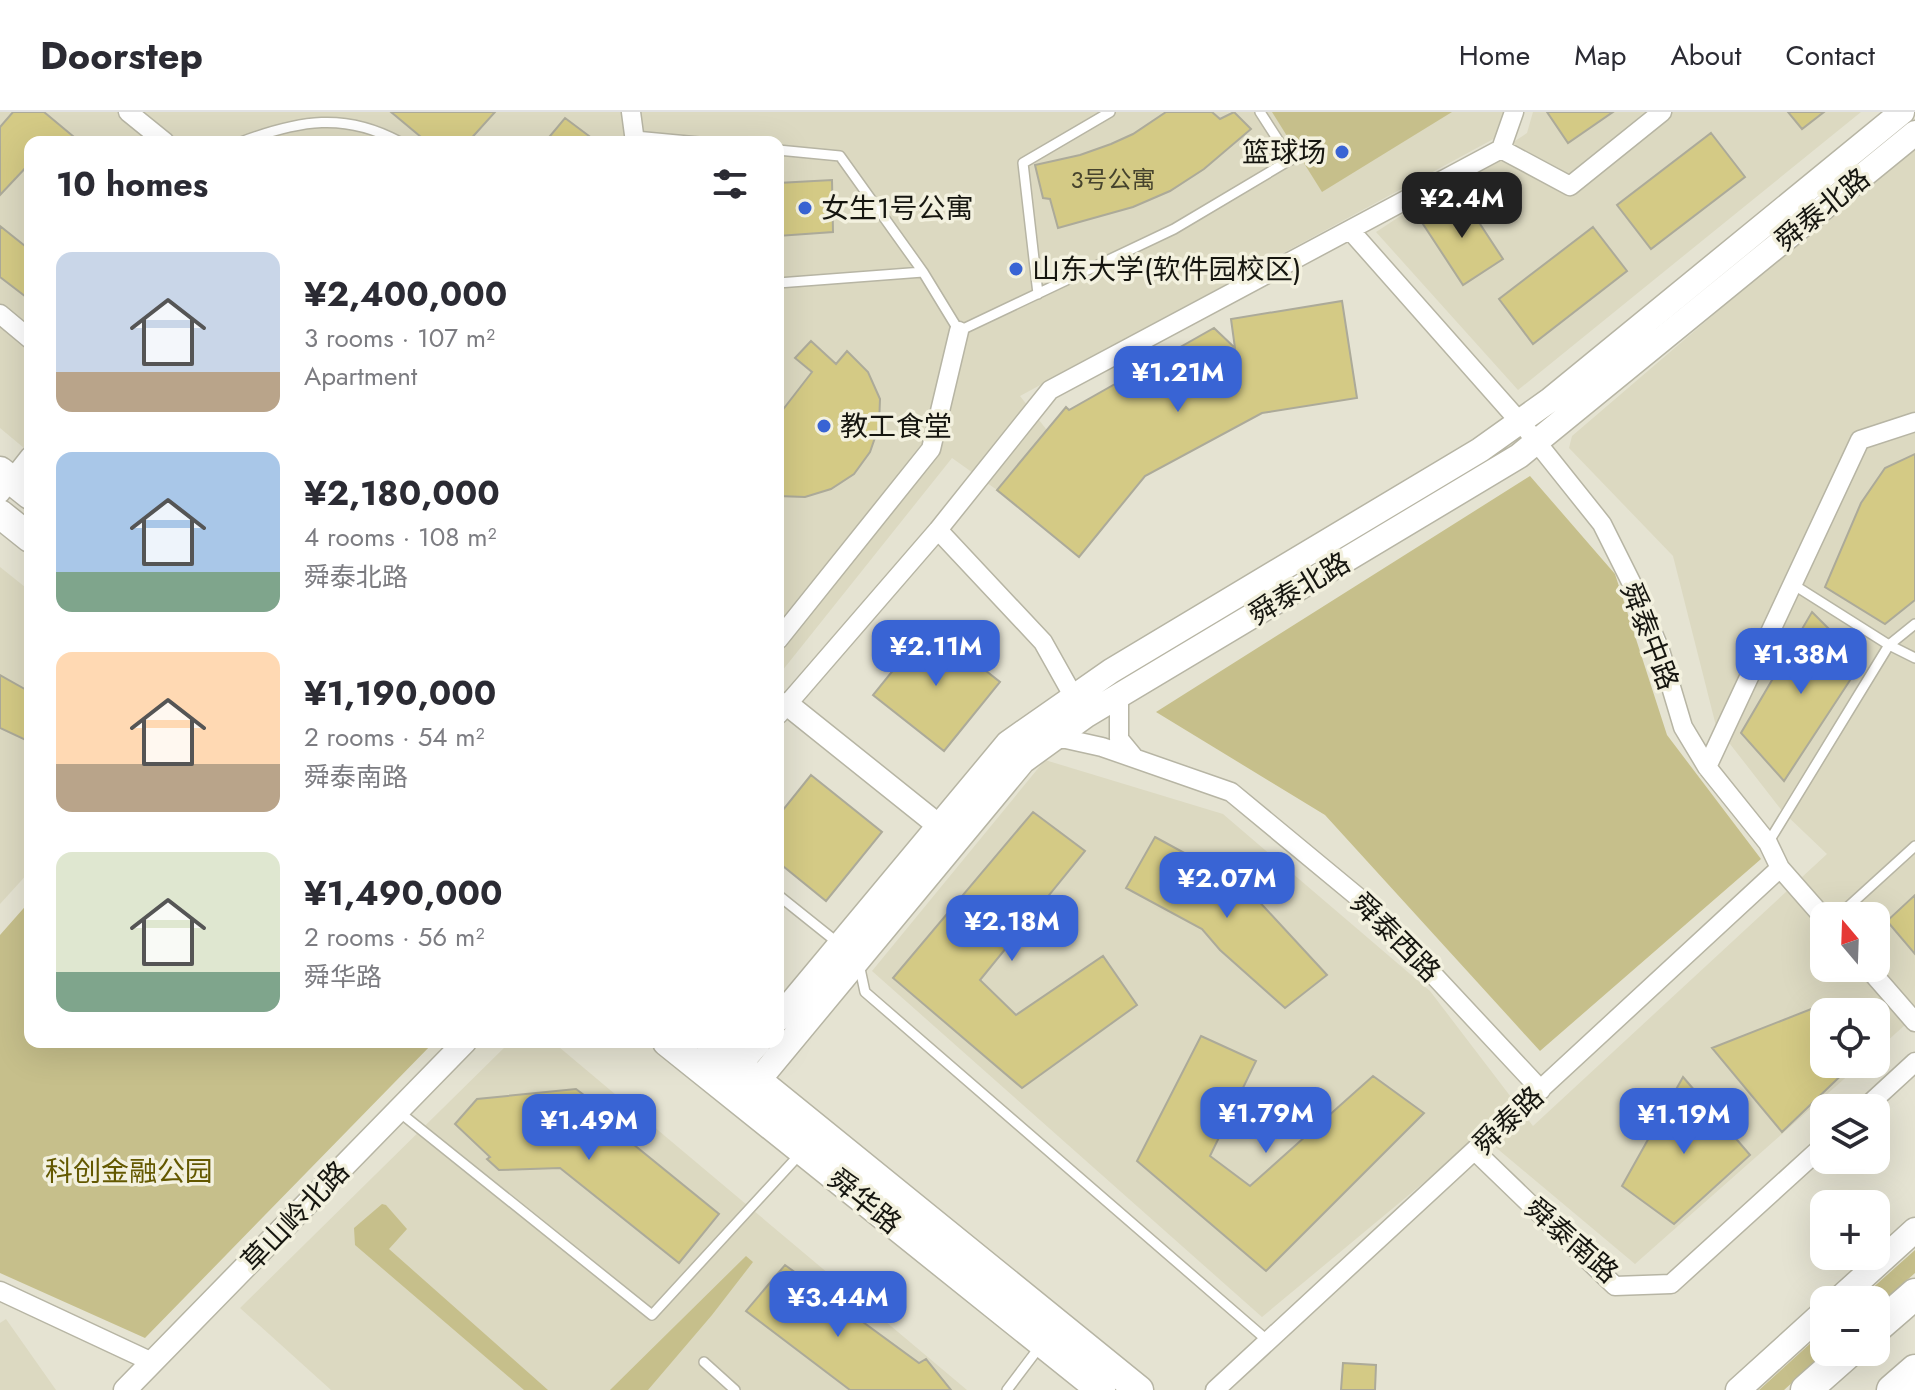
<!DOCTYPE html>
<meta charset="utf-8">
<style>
body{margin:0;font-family:Jost,"Noto Sans SC",sans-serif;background:#f7f7f7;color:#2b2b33;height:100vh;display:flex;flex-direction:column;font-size:30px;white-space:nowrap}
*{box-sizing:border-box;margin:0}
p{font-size:26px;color:#7c7c81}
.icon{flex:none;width:44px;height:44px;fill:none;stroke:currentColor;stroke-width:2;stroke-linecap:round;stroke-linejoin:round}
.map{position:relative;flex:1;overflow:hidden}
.side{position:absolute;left:24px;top:24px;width:760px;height:912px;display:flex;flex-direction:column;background:#fff;border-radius:16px;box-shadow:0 8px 32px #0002}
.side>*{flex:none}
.needle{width:52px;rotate:341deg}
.controls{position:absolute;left:1810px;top:790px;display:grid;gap:16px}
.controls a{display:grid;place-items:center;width:80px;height:80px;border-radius:16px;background:#fff;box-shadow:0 8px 32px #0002;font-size:40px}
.price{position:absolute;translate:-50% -68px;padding:0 18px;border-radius:16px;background:#3964d4;color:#fff;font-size:26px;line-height:52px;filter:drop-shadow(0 2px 4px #0008)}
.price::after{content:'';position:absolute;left:50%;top:48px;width:24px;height:18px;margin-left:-12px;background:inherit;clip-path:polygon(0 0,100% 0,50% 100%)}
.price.current{background:#222;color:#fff}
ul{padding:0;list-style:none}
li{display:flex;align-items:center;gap:24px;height:200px;padding:0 32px}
li span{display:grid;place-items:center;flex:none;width:224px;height:160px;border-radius:16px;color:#555}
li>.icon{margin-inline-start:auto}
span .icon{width:96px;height:96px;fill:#fffc;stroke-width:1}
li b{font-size:34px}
h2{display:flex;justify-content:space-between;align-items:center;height:96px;padding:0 32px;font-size:34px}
header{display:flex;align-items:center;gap:48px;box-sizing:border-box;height:112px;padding:0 40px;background:#fff;border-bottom:2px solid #e1e1e2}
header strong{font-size:38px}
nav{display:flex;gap:44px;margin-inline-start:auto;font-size:28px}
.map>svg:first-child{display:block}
.built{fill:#dcd9c1;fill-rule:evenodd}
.green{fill:#c6bf8b}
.building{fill:#d4ca85;stroke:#acaa99;stroke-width:2}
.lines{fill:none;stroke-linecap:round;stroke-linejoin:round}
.service-casing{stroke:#b7b5a4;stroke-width:12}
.minor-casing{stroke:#b7b5a4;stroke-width:21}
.tertiary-casing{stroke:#b7b5a4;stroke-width:25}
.secondary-casing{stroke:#b7b5a4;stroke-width:27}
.primary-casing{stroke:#b7b5a4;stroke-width:31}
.trunk-casing{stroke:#b7b5a4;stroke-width:33}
.service{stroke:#fff;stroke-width:9}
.minor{stroke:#fff;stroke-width:18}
.tertiary{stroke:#fff;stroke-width:22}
.secondary{stroke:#fff;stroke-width:24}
.primary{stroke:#fff;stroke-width:28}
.trunk{stroke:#fff;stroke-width:30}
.poi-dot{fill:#3964d4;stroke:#f3f1df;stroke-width:3}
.labels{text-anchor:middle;stroke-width:7;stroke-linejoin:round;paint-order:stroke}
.number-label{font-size:24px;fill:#46432d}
.poi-label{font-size:28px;fill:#161610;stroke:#f3f1df;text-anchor:start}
.street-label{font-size:28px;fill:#161610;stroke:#f3f1df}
.park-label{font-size:28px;fill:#635800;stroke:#f3f1df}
</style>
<header>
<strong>Doorstep</strong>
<nav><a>Home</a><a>Map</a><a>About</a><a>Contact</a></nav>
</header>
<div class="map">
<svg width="1915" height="1278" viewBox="0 0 1915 1278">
<rect width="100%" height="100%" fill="#e5e3d2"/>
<!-- built -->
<path class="built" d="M0,0H1513L1521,12L1020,284L1050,322L997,378L952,346L778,564V30H30V341L0,316Z
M1533,0H1861L1518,278L1376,120L1527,21Z
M1915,30V904L1876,939V900H1824V952H1861L1635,1152L1481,1023L1262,1205L872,859L1045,648L1223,702L1430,879L1533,1014L1827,742L1783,700L1716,614L1673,444L1569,336L1572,324ZM1824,804H1876V856H1824Z
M0,455L30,479V759L0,792Z
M510,930H553L967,1278H331L240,1196Z
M6,1207L56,1278H0V1211Z"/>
<!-- green -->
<path class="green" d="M1272,0H1452L1322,80Z
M1530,364L1615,462L1667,623L1761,747L1540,939L1325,703L1156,600Z
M30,789V930H434L145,1226L0,1161V823Z
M382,1092L386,1093L407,1117L389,1137L548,1278H524L355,1133L354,1116Z
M1915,1138V1161L1876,1196V1188H1859Z
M746,1144L753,1150L712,1203L648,1278H610Z
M1824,1219V1240H1826L1784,1278H1759Z"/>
<!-- building -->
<path class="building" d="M13,0H44L80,30H30V51L0,83V15Z
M391,0H495L468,30H427Z
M1166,0H1212L1220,7L1234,0L1251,17L1204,57L1170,79L1133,95L1058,116L1050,87L1043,86L1035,53L1080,43L1111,32L1133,22Z
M1547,0H1613L1568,31Z
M1788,0H1824L1802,17Z
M565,6L597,30H545Z
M1711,21L1745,65L1651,137L1617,93Z
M832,68L833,120L778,124V71Z
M1461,83L1503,147L1463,173L1421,109Z
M0,114L30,138V188L0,165Z
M1593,115L1627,159L1533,232L1499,187Z
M1342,189L1357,286L1262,301L1145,364L1079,445L997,378L1066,295L1069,298L1214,216L1235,236L1231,207Z
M811,229L836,252L847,239L868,260L880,287L879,314L870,340L854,362L831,377L805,385L778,384V304L812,260L795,246Z
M1915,342V488L1885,512L1825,475L1861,391L1885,356Z
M1812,500L1862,550L1784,669L1741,621Z
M929,514L1000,570L944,639L873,583Z
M0,563L30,580V630L0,616Z
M811,663L882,720L826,789L778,750V704Z
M1033,700L1085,739L980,868L1016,903L1103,844L1137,893L1022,976L893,866Z
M1155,725L1225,763L1254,784L1327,863L1285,896L1220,838L1202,817L1126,776Z
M1915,783V842L1887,809Z
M1824,892V952H1853L1782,1020L1712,936Z
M1201,924L1256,949L1210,1044L1250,1074L1373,964L1424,1001L1266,1159L1137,1049Z
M1683,965L1750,1043L1674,1112L1622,1074Z
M576,977L605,999L601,1006L719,1102L679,1151L560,1056L499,1058L487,1047L490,1045L455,1012L477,987Z
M785,1153L919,1251L926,1247L951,1278H850L746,1199Z
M1343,1251L1376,1253L1375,1278H1341Z"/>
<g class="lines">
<!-- service casing -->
<g class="service-casing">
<path id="service" d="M1260,0L1291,48
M635,24L699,30
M241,30C299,8 345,0 400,30
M778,38L840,44L923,160L959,219L1174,117L1305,39
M778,171L923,160
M1038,182L1023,51L1110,0
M1794,473L1889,533L1915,546
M1768,731L1889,533L1915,512
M778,783L838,831
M1838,804L1915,734
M859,852L865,880L1268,1229
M398,999L652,1203L800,1042
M704,1250L735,1278
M1007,1278L1041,1233"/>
</g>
<!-- minor casing -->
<g class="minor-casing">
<path id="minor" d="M128,0L165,30
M631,0L635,30
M1501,37L1570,74L1662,0
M0,202L30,227
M0,382L30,344
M938,418L1043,530L1080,596
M778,528L931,337L959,219
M1123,582L1119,586V627L1133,644
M778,603L938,418L1050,278L1501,37L1514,0
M1050,627H1066L1102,635L1231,680L1370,795L1541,978
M1707,655L1860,328L1915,310
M1780,756L1824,806
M1868,856L1915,910
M1865,996L1915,950
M1475,1039L1615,1174L1671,1172L1824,1033
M0,1179L152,1250
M1215,1278L1780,756L1768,731L1707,655L1683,615L1660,538L1634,476L1602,412L1527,318L1350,118"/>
</g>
<!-- tertiary casing -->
<g class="tertiary-casing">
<path id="tertiary" d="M787,592L953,725
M125,1278L465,930"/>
</g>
<!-- secondary casing -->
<g class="secondary-casing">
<path id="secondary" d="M778,907L1008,631L1111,559L1480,338L1550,288L1902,0
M726,968L759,930
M747,982L1023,649L1085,604L1519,344L1915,21
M1838,1188L1915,1118
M1738,1278L1824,1200"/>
</g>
<!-- primary casing -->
<g class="primary-casing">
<path id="primary" d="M0,359L30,383
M0,402L30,426
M667,930L1101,1278
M710,930L1139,1278"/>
</g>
<!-- trunk casing -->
<g class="trunk-casing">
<path id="trunk" d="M1876,1216L1915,1182
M1806,1278L1849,1240
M1892,1278L1915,1258"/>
</g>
<!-- service -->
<use href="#service" class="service"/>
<!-- minor -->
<use href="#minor" class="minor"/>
<!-- tertiary -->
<use href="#tertiary" class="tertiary"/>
<!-- secondary -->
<use href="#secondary" class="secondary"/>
<!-- primary -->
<use href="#primary" class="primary"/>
<!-- trunk -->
<use href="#trunk" class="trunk"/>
</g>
<!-- markers -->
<g class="poi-dot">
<circle cx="1342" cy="40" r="8"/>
<circle cx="805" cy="96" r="8"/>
<circle cx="1016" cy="157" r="8"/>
<circle cx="824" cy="314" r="8"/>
</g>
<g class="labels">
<!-- number labels -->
<g class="number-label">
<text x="1113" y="76">3号公寓</text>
</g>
<!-- poi labels -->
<g class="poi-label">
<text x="1326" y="50" text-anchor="end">篮球场</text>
<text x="821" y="106">女生1号公寓</text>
<text x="1032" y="167">山东大学(软件园校区)</text>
<text x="840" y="324">教工食堂</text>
</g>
<!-- street labels -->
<g class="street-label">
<text transform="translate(1822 97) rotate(-39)" y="10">舜泰北路</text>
<text transform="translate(1299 476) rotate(-31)" y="10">舜泰北路</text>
<text transform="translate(1650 524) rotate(69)" y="10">舜泰中路</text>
<text transform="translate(1396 825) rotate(45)" y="10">舜泰西路</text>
<text transform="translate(1508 1008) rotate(-43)" y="10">舜泰路</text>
<text transform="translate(865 1089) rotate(39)" y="10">舜华路</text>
<text transform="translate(295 1104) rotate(-46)" y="10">草山岭北路</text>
<text transform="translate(1572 1128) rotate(41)" y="10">舜泰南路</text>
</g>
<!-- park labels -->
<g class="park-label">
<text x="129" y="1069">科创金融公园</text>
</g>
</g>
</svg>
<div class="controls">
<a><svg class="needle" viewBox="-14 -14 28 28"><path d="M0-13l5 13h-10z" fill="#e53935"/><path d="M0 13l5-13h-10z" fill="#7c7c81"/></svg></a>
<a><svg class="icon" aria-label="locate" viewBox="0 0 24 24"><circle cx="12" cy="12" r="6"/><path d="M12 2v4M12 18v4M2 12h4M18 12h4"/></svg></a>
<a><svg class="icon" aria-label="layers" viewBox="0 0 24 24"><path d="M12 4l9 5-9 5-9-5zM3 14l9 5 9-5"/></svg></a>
<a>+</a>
<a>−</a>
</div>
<b class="price current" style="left:1462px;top:128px">¥2.4M</b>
<b class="price" style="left:1178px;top:302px">¥1.21M</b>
<b class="price" style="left:936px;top:576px">¥2.11M</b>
<b class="price" style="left:1801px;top:584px">¥1.38M</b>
<b class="price" style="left:1227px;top:808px">¥2.07M</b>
<b class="price" style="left:1012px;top:851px">¥2.18M</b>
<b class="price" style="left:1266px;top:1043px">¥1.79M</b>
<b class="price" style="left:1684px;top:1044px">¥1.19M</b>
<b class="price" style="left:589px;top:1050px">¥1.49M</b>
<b class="price" style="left:838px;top:1227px">¥3.44M</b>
<section class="side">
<h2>10 homes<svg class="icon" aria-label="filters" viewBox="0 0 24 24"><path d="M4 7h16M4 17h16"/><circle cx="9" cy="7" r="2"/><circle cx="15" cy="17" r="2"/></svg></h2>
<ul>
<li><span style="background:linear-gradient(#c9d6e8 75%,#b9a48a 0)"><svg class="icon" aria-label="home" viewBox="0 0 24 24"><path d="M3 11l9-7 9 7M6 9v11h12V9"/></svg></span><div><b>¥2,400,000</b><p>3 rooms · 107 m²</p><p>Apartment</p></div></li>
<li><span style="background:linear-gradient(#a9c7e8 75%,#7fa58c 0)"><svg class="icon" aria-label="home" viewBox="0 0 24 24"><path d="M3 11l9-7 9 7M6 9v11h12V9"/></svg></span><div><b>¥2,180,000</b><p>4 rooms · 108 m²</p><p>舜泰北路</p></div></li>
<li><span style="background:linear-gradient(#ffd9b3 70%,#b9a48a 0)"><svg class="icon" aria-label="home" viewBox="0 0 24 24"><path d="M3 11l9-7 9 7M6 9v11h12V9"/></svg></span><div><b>¥1,190,000</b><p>2 rooms · 54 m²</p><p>舜泰南路</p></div></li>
<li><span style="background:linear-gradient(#dfe7d0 75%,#7fa58c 0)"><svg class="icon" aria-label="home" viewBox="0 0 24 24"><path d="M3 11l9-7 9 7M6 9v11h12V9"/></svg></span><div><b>¥1,490,000</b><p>2 rooms · 56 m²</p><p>舜华路</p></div></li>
</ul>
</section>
</div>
